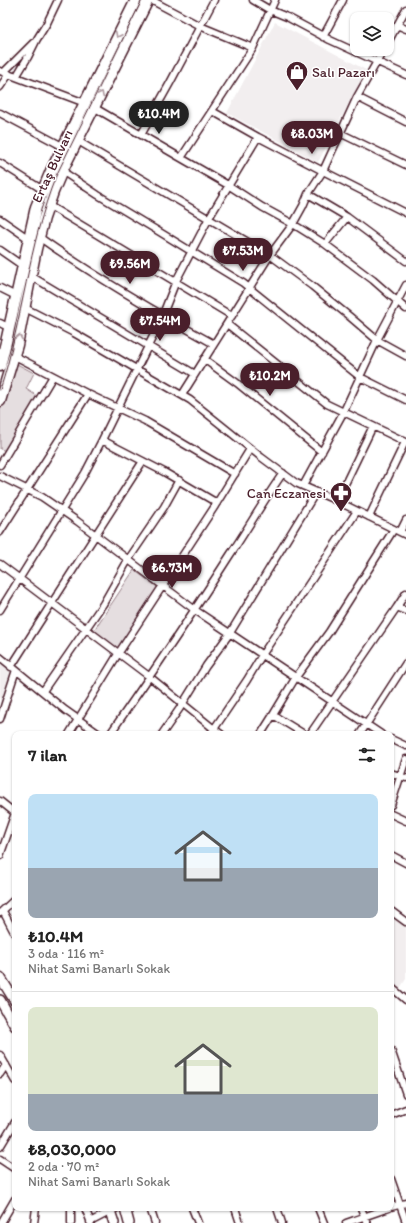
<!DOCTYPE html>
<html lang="tr">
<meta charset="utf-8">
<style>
body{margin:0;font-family:Itim,sans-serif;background:#f2f2f2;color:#222;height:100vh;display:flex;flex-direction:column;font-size:15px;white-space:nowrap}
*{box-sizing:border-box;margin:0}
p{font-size:13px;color:#767676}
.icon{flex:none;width:22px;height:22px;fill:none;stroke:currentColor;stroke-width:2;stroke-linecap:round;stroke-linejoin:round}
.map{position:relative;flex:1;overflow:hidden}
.sheet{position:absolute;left:12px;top:731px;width:382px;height:480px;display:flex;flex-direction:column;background:#fff;border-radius:8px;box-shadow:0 1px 3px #0004}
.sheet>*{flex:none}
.buttons{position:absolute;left:350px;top:12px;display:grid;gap:8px}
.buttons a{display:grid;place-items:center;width:44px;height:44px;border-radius:8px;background:#fff;box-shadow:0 1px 3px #0004;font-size:20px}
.price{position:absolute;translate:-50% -34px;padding:0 9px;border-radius:14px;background:#4a1f2b;color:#fff;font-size:13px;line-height:26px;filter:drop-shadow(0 1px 2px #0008)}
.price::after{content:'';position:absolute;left:50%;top:24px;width:12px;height:9px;margin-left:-6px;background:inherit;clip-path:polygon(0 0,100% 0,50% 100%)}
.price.active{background:#222;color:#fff}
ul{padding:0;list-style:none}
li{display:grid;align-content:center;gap:8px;height:212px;padding:0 16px}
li+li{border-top:1px solid #e0e0e0}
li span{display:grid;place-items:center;height:124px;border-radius:8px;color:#555}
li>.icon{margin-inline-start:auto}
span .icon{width:72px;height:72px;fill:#fffc;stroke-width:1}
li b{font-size:17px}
h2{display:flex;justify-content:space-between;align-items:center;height:48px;padding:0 16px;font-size:17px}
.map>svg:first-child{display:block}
.built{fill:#f2eeef}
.green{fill:#e5dee0;stroke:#987e86}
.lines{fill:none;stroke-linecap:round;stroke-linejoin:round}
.minor-casing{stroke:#4a1f2b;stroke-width:9}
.secondary-casing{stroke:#4a1f2b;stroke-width:12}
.primary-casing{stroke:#4a1f2b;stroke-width:13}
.minor{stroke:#fff;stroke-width:6}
.secondary{stroke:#fff;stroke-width:9}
.primary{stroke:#fff;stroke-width:10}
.tram{stroke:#4a1f2b;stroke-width:1}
.oneway{stroke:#ae9aa0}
.labels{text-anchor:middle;stroke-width:3;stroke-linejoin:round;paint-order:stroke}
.poi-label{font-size:14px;fill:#4a1f2b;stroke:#fff;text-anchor:start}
.street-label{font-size:14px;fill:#4a1f2b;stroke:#fff}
</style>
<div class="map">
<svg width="406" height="1223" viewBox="0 0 406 1223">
<rect width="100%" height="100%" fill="#fff"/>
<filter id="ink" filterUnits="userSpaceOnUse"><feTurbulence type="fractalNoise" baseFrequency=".025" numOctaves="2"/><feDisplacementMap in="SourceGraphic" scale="8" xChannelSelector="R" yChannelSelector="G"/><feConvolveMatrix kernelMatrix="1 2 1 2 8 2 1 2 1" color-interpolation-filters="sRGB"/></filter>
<g filter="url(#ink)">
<!-- built -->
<path class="built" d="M275,22L366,70L318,162L227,113Z
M0,657L16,670L0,725Z
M391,916L406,927V979L400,988L391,981Z"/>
<!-- green -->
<path class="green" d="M17,364L34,373L26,389L37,396L7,451L0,449V409Z
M134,570L160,589L119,650L94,630Z"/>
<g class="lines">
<!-- minor casing -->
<g class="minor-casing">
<path id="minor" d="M151,0L200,26L253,48
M253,0L270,10L287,17L330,40L406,75
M397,25L406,29
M323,37L343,0
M387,44L406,9
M0,71L85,103
M4,72L33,43
M16,77L28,57L37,39L47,23L58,0
M0,87L9,74
M357,97L384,49
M95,108L181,158L253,48L275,0
M212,111L258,137L323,171L406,213
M0,113L64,147
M340,133L406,165
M141,135L170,83L214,0
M78,141L270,255L312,286L349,316L377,340L406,356
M181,158L228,185L262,207L293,224L325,244L373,280L406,309
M0,163L43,190
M62,171L98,195L158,231L243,283L360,377L406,400
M308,194L347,217L406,261
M48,205L232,316
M0,219L29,239
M39,237C95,277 154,311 214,344
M325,244L347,217
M0,250L23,266
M31,276L195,374
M0,288L16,296
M25,308L74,333L190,400L261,457L296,483L335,500L406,535
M0,323L10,328
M227,324L327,404L406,442
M15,356L88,394L145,421L235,474
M204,359L237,383L322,452
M182,395L270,255L293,224L303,206L308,194L323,171L357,97L406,122
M0,465L53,376
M0,476L42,497L77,521L195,610L381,734
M303,486L344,411L377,340L406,285
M335,500L346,482L373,426
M217,503L164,472L102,440L159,324L176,281L209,218L258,137
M369,517L405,442
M0,532L88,394
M400,532L406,520
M0,564L150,677L214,729L247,680L262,655L357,511
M406,593L397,607L406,611
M0,610L85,473L102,440
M0,657L65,710L99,734
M11,667L32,634L143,461
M43,691L103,604L128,560L164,507L179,480
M273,715L304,734
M0,719L16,670
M69,734L118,654L215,506L250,449
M110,734C151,675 191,616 230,555C248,528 264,500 283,473
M162,734L180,708L206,666L230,633L316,492
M210,734L214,729L221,734
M261,734L273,715L296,677L329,632L394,529
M310,734L397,607
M360,734L406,663
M391,739L406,746
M391,773L406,778
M0,801L15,813
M391,805L406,759
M391,814L406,821
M391,855L406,863
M0,856L15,813
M3,911L15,934
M391,911L406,922
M0,913L15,899
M391,987L406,1000
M391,1050L406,1094
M0,1055L15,1081
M0,1074L6,1065
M391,1115L406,1109
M0,1147L15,1122
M0,1159L15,1169
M391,1179L406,1222
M391,1207L406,1203
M85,1208L91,1223
M150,1208L155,1223
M192,1208L198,1223
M235,1208L240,1223
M277,1208L282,1223
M318,1208L324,1223
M361,1208L367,1223
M90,1222L117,1208
M1,1223L15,1199
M34,1223L36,1208
M71,1223V1208
M346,1223L389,1208"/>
</g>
<!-- secondary casing -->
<g class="secondary-casing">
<path id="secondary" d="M0,977L15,1001
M0,1000L15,1026
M109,1208L114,1223
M125,1208L129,1223"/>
</g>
<!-- primary casing -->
<g class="primary-casing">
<path id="primary" d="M0,366L6,342L36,207L51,171L136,0
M0,401L17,345L36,249L44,218L53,192L62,171L148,0"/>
</g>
<!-- minor -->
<use href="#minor" class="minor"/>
<!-- secondary -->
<use href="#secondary" class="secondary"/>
<!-- primary -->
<use href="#primary" class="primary"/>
<!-- tram -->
<path class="tram" d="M0,390C23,320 28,245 56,176L142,0"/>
</g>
<!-- one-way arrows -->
<defs><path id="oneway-chevron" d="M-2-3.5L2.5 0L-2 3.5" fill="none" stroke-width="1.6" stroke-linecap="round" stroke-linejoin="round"/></defs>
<g class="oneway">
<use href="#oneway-chevron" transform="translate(118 35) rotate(117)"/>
<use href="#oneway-chevron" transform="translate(101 94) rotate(-64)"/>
<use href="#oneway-chevron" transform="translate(19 337) rotate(-78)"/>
</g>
</g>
<!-- icons -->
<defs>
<g id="shop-pin" transform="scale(1.15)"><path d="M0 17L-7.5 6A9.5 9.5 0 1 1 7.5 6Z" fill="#4a1f2b" stroke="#fff"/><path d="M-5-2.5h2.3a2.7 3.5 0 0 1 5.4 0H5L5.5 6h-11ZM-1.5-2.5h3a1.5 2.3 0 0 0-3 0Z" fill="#fff"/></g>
<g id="pharmacy-pin" transform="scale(1.15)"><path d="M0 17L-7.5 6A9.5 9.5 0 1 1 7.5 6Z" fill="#4a1f2b" stroke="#fff"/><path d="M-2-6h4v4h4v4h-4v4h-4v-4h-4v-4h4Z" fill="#fff"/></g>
</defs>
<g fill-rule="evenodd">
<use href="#shop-pin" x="297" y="72"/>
<use href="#pharmacy-pin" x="341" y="493"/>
</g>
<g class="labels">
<!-- poi labels -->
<g class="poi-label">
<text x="312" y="77">Salı Pazarı</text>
<text x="326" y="498" text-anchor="end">Can Eczanesi</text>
</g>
<!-- street labels -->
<g class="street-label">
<text transform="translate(52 166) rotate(-65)" y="5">Ertaş Bulvarı</text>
</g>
</g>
</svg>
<div class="buttons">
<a><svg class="icon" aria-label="layers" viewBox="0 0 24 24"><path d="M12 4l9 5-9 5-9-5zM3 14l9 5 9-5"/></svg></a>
</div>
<b class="price active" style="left:159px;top:135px">₺10.4M</b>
<b class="price" style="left:312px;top:155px">₺8.03M</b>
<b class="price" style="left:243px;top:272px">₺7.53M</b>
<b class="price" style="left:130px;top:285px">₺9.56M</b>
<b class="price" style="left:160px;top:342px">₺7.54M</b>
<b class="price" style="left:270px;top:397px">₺10.2M</b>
<b class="price" style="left:172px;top:589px">₺6.73M</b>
<section class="sheet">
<h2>7 ilan<svg class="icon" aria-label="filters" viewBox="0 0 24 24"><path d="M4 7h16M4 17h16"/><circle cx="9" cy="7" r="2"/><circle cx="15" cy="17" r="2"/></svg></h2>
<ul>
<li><span style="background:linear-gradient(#bfe0f5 60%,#9aa5b1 0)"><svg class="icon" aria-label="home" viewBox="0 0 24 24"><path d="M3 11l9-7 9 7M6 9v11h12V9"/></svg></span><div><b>₺10.4M</b><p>3 oda · 116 m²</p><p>Nihat Sami Banarlı Sokak</p></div></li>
<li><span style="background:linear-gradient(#dfe7d0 70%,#9aa5b1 0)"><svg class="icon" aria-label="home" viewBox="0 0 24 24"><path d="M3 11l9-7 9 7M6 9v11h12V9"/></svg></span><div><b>₺8,030,000</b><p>2 oda · 70 m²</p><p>Nihat Sami Banarlı Sokak</p></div></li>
</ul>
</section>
</div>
